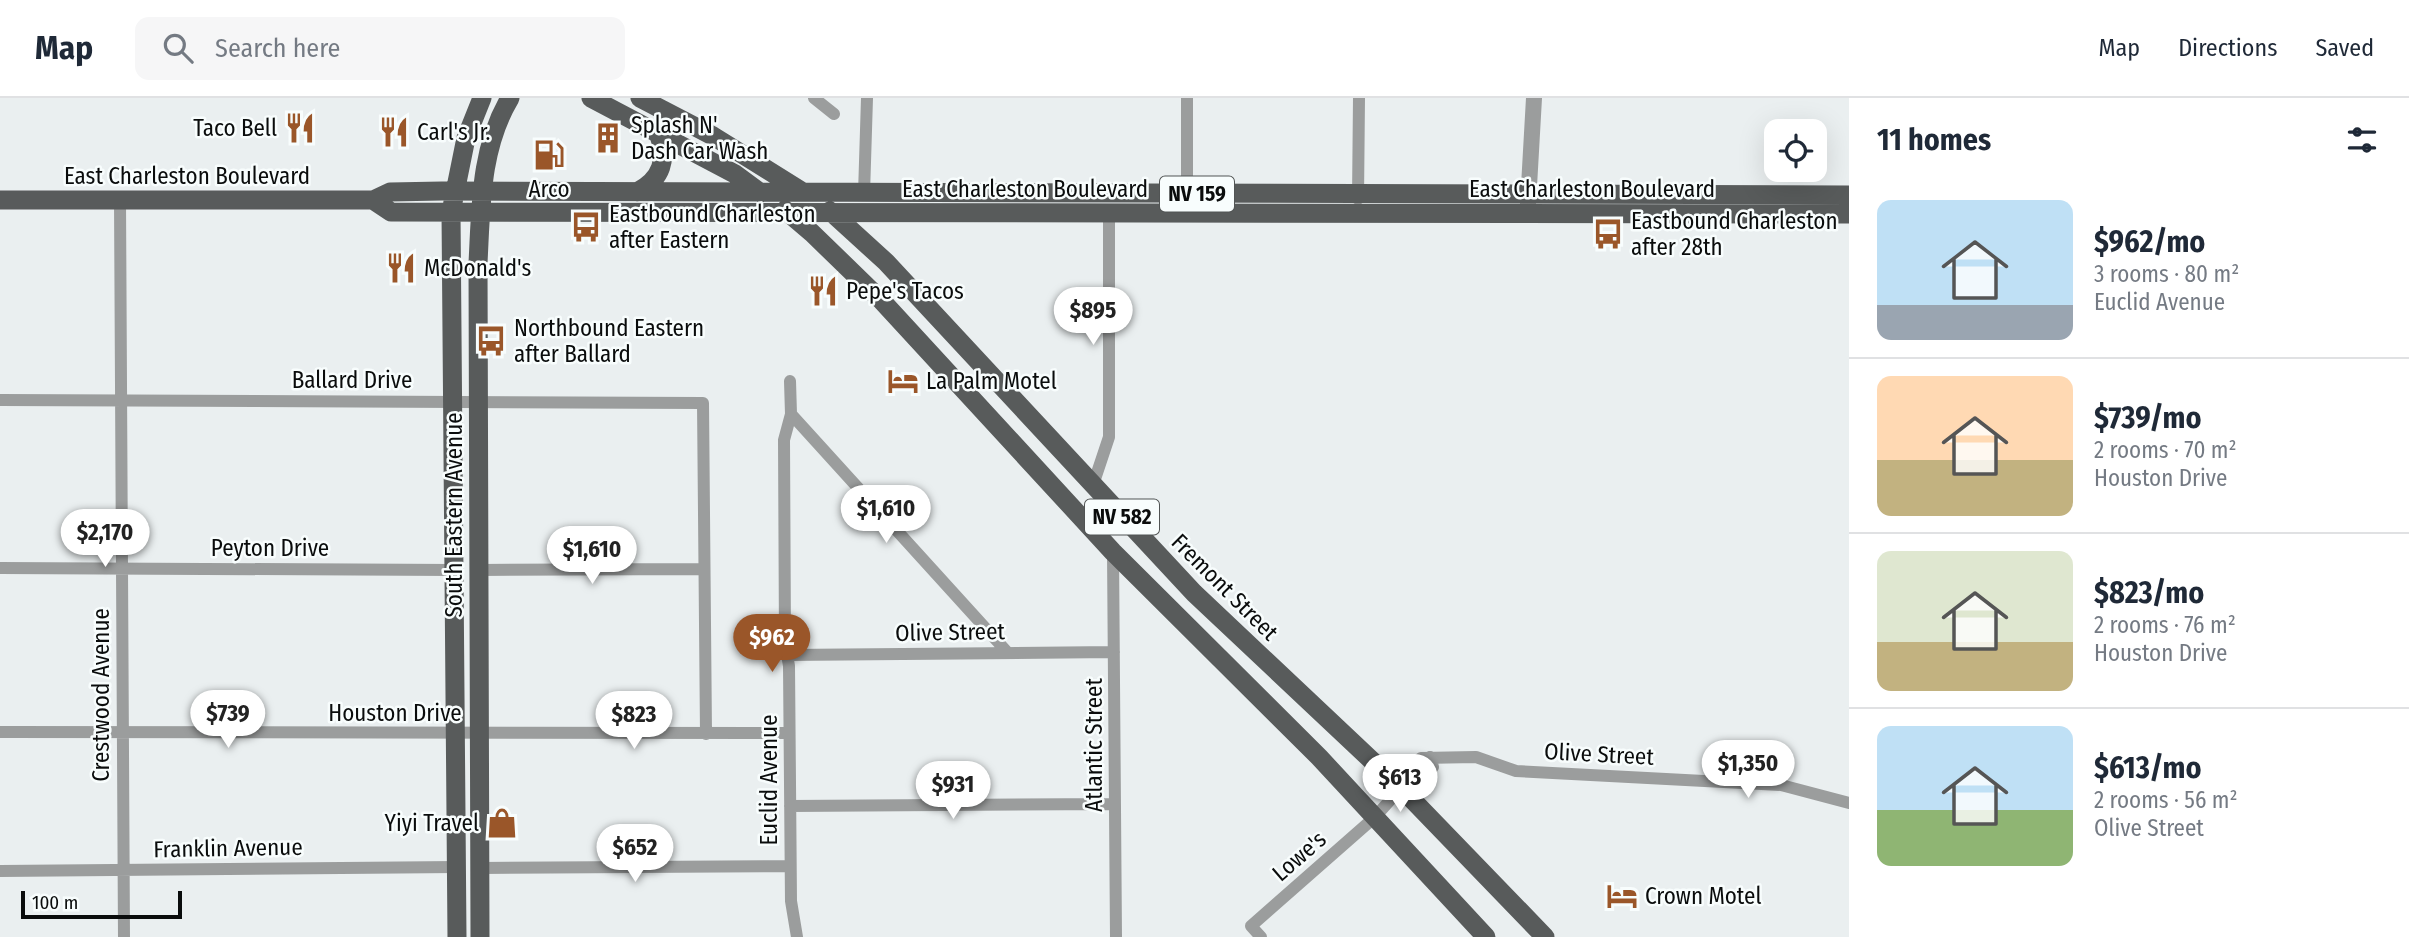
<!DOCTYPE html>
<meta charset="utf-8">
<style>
body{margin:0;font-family:"Fira Sans Condensed",sans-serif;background:#f6f6f7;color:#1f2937;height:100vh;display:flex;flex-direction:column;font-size:26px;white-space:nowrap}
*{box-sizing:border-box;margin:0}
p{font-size:23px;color:#747a83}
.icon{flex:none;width:38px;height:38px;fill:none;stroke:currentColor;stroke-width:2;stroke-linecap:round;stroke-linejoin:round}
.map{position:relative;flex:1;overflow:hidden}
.drawer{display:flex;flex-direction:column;background:#fff;width:560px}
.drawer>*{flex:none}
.tools{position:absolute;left:1764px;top:21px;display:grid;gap:14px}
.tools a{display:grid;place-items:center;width:63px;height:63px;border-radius:14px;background:#fff;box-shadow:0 7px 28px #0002;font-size:35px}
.scale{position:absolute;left:21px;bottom:18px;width:161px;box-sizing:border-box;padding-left:7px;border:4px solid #0a0c0c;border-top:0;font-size:19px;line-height:24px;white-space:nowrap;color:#0a0c0c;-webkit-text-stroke:5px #f8fdfd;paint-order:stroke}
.price{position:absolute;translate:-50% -60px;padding:0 16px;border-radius:24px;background:#fff;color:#222;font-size:23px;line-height:46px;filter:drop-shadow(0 2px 4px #0008)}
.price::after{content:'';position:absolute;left:50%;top:42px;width:21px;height:16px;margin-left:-10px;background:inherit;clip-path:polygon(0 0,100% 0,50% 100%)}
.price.on{background:#9a5629;color:#fff}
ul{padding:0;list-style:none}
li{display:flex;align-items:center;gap:21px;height:175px;padding:0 28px}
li+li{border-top:2px solid #e0e1e3}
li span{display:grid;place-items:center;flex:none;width:196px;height:140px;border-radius:14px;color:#555}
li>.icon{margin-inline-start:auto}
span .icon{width:84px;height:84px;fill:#fffc;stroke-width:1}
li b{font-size:30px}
h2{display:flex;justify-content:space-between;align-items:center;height:84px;padding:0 28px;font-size:30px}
header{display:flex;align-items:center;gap:42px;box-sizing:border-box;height:98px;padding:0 35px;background:#fff;border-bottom:2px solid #e0e1e3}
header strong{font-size:33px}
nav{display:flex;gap:38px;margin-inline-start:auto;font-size:24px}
.search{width:490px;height:63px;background:#f6f6f7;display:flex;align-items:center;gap:18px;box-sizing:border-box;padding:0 24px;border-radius:14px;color:#747a83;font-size:26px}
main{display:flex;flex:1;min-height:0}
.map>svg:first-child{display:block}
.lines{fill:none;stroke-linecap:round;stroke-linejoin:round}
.minor{stroke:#9b9d9d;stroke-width:12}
.tertiary{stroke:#9b9d9d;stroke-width:16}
.primary{stroke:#585b5b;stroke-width:19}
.labels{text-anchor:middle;stroke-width:5;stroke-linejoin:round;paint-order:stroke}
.shield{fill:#f8fdfd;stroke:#515454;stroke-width:2}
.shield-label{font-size:21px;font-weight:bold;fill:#0a0c0c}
.poi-label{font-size:23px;fill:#0a0c0c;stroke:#f8fdfd;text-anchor:start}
.street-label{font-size:23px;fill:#0a0c0c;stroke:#f8fdfd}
</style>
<header>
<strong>Map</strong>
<div class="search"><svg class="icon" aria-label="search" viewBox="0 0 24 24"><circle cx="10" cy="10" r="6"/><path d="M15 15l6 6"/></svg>Search here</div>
<nav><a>Map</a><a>Directions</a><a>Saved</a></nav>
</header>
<main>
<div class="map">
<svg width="1849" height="839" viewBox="0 0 1849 839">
<rect width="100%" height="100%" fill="#eaeff0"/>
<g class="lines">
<!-- minor -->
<path class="minor" d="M814,0L834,16
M1187,0V116
M864,96L867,0
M1358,101L1359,0
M120,102L124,839
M790,283L791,316L784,342L785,544L789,568L791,803L797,839
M0,302L703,305L706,636
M791,316L1008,555
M1093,387L1109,339V116
M1113,454L1116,839
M0,470L455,472
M479,472L704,471
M787,557L1114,554
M0,634L789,635
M1401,690L1415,689L1433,669L1430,659
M790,708L1115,706
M480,770L790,768
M0,773L457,769
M1261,839L1251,828L1375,719L1401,690L1403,676L1421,660L1476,659L1516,673L1781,687L1849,705"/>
<!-- tertiary -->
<path class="tertiary" d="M1528,106L1534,0"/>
<!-- primary -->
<path class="primary" d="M591,0L735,76L761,95
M640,0L713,38L803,94
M637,94C662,81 668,61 658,35
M0,102H373L390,94L442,93L1849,97
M373,102L391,114L1849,116
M785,112L812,135L882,203L1113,454L1319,659L1486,839
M830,113L886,164L1194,495L1401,690L1545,839
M457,839L451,114L466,40L482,0
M480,839L478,165C481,109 480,50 510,0"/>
</g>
<!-- icons -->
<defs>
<g id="restaurant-bare" transform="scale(2.415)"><path d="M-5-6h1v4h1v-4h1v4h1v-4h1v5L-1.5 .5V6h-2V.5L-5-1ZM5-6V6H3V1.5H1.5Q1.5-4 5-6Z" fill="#9a5629" stroke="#f8fdfd" stroke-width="2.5" paint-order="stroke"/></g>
<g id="building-bare" transform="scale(2.415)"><path d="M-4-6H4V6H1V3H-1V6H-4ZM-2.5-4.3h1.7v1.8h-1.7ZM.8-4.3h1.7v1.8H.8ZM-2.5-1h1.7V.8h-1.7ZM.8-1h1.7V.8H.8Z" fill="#9a5629" stroke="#f8fdfd" stroke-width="2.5" paint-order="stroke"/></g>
<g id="fuel-bare" transform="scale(2.415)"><path d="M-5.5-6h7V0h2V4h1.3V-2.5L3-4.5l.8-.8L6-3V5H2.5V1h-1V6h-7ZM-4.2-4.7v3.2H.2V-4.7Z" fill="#9a5629" stroke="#f8fdfd" stroke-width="2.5" paint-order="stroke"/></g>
<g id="bus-bare" transform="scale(2.415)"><path d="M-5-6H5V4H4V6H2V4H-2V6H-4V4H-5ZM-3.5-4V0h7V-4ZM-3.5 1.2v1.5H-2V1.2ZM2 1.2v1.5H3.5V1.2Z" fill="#9a5629" stroke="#f8fdfd" stroke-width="2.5" paint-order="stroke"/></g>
<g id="hotel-bare" transform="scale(2.415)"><path d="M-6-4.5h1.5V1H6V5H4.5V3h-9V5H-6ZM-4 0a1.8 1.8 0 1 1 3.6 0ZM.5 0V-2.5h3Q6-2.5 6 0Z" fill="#9a5629" stroke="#f8fdfd" stroke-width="2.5" paint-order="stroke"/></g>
<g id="shop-bare" transform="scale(2.415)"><path d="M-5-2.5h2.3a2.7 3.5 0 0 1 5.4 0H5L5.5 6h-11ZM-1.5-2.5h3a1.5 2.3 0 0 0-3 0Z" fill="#9a5629" stroke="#f8fdfd" stroke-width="2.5" paint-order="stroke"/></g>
</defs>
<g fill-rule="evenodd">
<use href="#restaurant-bare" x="300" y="30"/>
<use href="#restaurant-bare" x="394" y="34"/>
<use href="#building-bare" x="608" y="40"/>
<use href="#fuel-bare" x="549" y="57"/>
<use href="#bus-bare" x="586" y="129"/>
<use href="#bus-bare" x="1608" y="136"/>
<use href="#restaurant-bare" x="401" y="170"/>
<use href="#restaurant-bare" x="823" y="193"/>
<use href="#bus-bare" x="491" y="243"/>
<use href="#hotel-bare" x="903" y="283"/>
<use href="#shop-bare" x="502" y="725"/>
<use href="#hotel-bare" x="1622" y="798"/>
</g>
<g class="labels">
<!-- shield labels -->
<g class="shield">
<rect x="1160" y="78.5" width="74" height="35" rx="5"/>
<rect x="1085" y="401.5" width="74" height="35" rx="5"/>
</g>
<g class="shield-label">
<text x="1197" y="103">NV 159</text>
<text x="1122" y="426">NV 582</text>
</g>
<!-- poi labels -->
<g class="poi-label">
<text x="631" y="35">Splash N'<tspan x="631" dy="26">Dash Car Wash</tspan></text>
<text x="277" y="38" text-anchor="end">Taco Bell</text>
<text x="417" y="42">Carl's Jr.</text>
<text x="549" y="99" text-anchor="middle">Arco</text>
<text x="609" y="124">Eastbound Charleston<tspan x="609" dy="26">after Eastern</tspan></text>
<text x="1631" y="131">Eastbound Charleston<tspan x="1631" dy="26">after 28th</tspan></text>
<text x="424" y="178">McDonald's</text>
<text x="846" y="201">Pepe's Tacos</text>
<text x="514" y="238">Northbound Eastern<tspan x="514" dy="26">after Ballard</tspan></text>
<text x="926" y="291">La Palm Motel</text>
<text x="479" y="733" text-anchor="end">Yiyi Travel</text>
<text x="1645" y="806">Crown Motel</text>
</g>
<!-- street labels -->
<g class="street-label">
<text x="187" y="86">East Charleston Boulevard</text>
<text x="1025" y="99">East Charleston Boulevard</text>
<text x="1592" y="99">East Charleston Boulevard</text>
<text x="352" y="290">Ballard Drive</text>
<text transform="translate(454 417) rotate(-90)" y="8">South Eastern Avenue</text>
<text x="270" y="458">Peyton Drive</text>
<text transform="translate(1225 489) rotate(45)" y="8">Fremont Street</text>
<text transform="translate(950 534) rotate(-1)" y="8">Olive Street</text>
<text transform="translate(101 597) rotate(-90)" y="8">Crestwood Avenue</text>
<text x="395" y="623">Houston Drive</text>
<text transform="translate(1094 647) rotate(-90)" y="8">Atlantic Street</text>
<text transform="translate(1599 656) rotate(3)" y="8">Olive Street</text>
<text transform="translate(769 682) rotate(-90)" y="8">Euclid Avenue</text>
<text transform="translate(228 750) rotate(-1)" y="8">Franklin Avenue</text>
<text transform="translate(1299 758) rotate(-41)" y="8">Lowe's</text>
</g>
</g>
</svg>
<div class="tools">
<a><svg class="icon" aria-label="locate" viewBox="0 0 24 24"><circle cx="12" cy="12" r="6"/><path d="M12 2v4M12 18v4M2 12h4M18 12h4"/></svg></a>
</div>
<div class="scale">100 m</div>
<b class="price" style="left:1093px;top:249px">$895</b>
<b class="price" style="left:886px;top:447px">$1,610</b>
<b class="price" style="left:105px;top:471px">$2,170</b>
<b class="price" style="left:592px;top:488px">$1,610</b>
<b class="price on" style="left:772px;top:576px">$962</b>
<b class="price" style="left:228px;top:652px">$739</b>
<b class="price" style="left:634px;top:653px">$823</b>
<b class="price" style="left:1748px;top:702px">$1,350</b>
<b class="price" style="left:1400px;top:716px">$613</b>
<b class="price" style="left:953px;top:723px">$931</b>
<b class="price" style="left:635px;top:786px">$652</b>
</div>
<section class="drawer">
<h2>11 homes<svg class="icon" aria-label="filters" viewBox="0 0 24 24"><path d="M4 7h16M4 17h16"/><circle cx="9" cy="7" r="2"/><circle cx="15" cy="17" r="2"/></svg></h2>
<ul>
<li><span style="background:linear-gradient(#bfe0f5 75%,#9aa5b1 0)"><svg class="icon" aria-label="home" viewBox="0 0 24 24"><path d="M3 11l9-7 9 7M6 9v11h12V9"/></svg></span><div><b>$962/mo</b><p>3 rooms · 80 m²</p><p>Euclid Avenue</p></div></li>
<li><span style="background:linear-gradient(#ffd9b3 60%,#c2b280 0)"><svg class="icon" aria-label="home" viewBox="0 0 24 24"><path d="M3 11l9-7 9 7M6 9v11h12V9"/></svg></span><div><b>$739/mo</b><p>2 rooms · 70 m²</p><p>Houston Drive</p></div></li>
<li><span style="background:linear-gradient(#dfe7d0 65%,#c2b280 0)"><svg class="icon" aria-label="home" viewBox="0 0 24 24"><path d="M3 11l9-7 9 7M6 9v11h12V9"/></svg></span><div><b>$823/mo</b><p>2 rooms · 76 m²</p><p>Houston Drive</p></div></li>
<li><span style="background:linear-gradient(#bfe0f5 60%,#8fb573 0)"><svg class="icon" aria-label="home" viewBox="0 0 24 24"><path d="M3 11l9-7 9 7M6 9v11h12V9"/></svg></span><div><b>$613/mo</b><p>2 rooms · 56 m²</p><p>Olive Street</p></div></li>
</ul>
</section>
</main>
